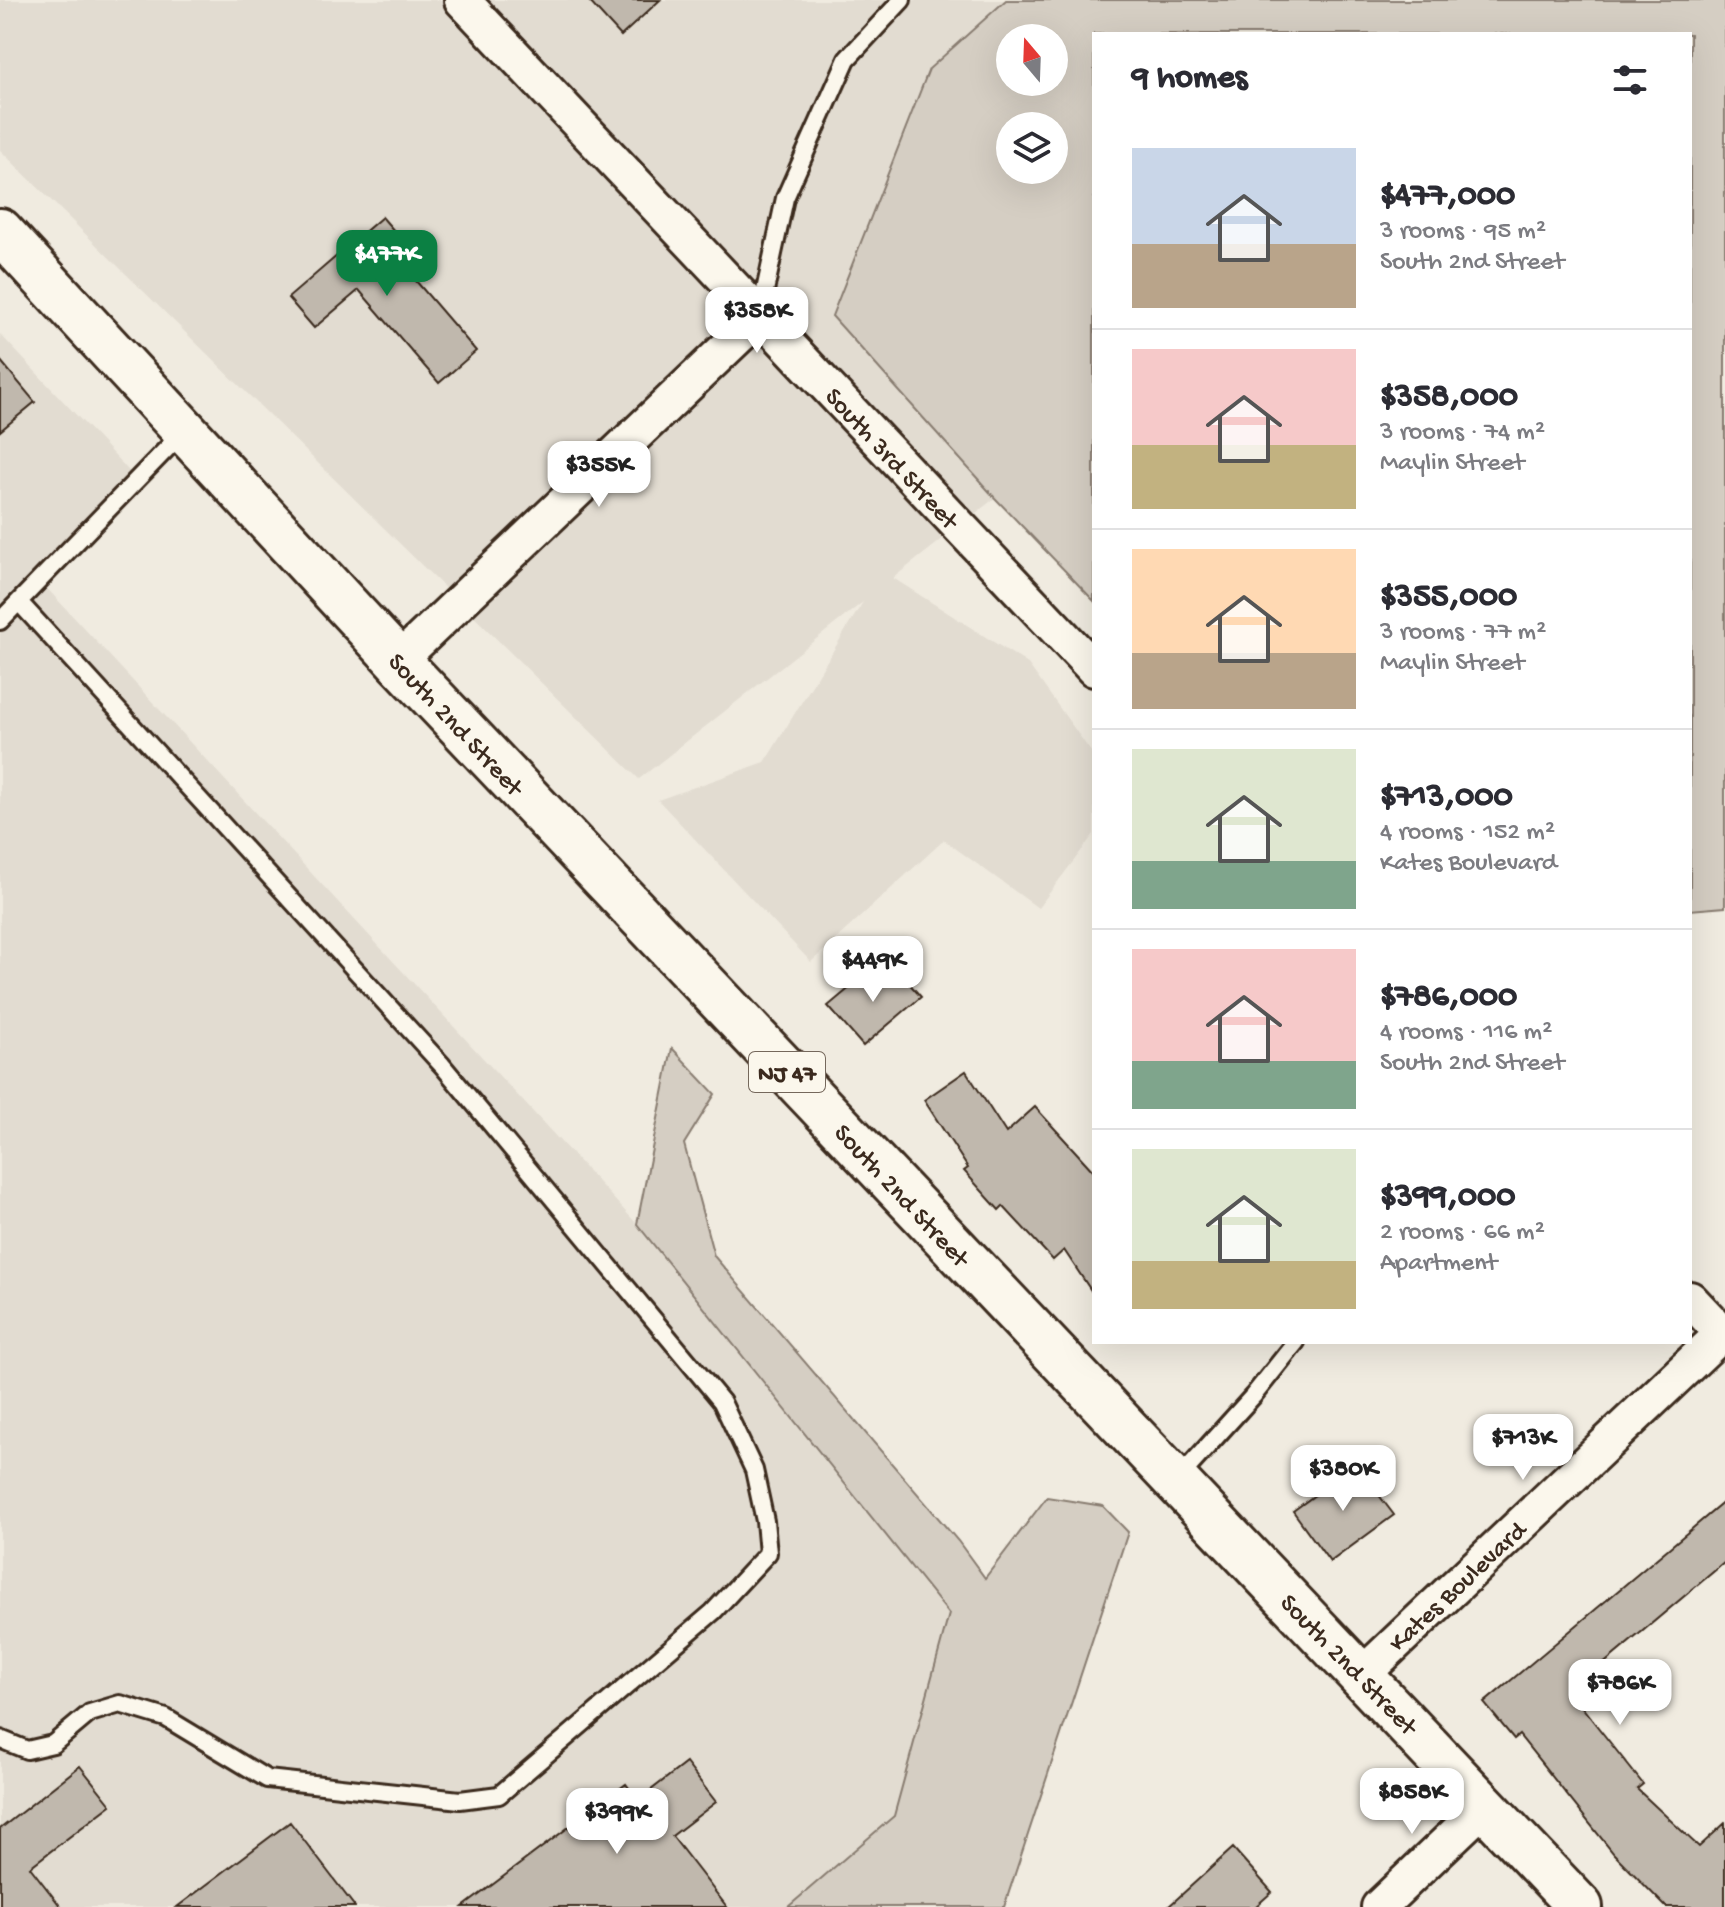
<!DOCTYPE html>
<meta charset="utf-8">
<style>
body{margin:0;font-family:"Gochi Hand",sans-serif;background:#f7f7f7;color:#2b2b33;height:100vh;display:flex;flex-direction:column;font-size:30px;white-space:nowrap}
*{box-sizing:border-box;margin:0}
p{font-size:26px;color:#7c7c81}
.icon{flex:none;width:44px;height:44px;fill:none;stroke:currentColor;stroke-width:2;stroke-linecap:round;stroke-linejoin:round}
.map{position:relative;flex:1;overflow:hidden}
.drawer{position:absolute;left:1092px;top:32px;width:600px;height:1312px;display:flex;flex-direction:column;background:#fff;border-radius:0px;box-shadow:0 8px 32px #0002}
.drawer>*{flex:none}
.needle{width:52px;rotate:341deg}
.controls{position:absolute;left:996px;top:24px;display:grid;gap:16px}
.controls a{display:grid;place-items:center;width:72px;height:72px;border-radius:50%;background:#fff;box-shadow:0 8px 32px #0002;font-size:40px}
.price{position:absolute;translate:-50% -68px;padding:0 18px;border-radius:16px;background:#fff;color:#222;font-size:26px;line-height:52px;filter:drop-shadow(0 2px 4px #0008)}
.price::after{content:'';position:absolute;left:50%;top:48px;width:24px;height:18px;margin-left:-12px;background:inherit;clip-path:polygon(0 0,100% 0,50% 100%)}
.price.current{background:#0b8043;color:#fff}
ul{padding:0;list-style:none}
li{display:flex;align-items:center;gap:24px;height:200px;padding:0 40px}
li+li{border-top:2px solid #e1e1e2}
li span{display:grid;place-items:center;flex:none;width:224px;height:160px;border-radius:0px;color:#555}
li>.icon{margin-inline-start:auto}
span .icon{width:96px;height:96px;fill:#fffc;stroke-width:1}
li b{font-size:34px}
h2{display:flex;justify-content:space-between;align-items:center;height:96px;padding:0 40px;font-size:34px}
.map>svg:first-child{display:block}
.built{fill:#e2dcd1}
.green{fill:#d5cec3;stroke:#887c70;stroke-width:2;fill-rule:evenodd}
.building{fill:#c0b8ad;stroke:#3b2a1e;stroke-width:2}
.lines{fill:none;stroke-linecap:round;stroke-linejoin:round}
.service-casing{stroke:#3b2a1e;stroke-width:22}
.minor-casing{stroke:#3b2a1e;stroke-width:40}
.primary-casing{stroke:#3b2a1e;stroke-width:50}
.service{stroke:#fbf7ec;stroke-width:16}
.minor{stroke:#fbf7ec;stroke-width:34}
.primary{stroke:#fbf7ec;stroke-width:44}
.labels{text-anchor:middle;stroke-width:7;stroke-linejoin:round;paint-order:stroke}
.shield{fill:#fbf7ec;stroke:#75685c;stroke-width:2}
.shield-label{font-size:24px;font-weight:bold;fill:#3b2a1e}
.street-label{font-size:26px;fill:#3b2a1e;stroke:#fbf7ec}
</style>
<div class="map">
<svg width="1725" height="1907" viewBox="0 0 1725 1907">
<rect width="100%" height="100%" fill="#f0ebe0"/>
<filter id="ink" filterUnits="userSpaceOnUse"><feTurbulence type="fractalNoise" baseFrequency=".0125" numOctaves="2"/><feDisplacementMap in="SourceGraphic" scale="16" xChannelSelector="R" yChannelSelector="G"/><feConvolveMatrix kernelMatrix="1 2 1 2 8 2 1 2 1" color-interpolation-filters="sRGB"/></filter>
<g filter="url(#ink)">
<!-- built -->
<path class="built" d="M0,0H1006L929,69L832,316L995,498L893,578L1028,664L1094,756V834L1038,908L944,840L811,962L658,800L765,762L863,602L639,779L0,150Z
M0,334L144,487L42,583L637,1224L949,1613L894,1817L788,1907H0Z"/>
<!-- green -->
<path class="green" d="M1006,0H1725V907L1690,910V34H1094V601L995,498L832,316L929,69ZM1010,38H1054V82H1010ZM1010,126H1054V170H1010Z
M672,1048L715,1094L684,1144L714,1256L958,1541L985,1578L1047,1497L1103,1506L1128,1532L1004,1907H788L894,1816L949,1614L637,1224Z"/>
<!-- building -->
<path class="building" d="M588,0H660L621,36Z
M382,217L422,263L410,274L476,351L439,383L359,290L314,328L288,298Z
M0,360L35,402L0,431Z
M877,965L892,982L901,974L921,997L863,1046L828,1006Z
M966,1071L1006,1133L1035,1107L1094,1172V1295L1064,1250L1053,1260L1003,1206L999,1210L964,1171L968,1168L924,1100Z
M1356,1465L1394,1515L1330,1562L1293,1511Z
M1725,1501V1562L1570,1692L1643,1784L1637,1789L1699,1847L1725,1823V1907H1666L1614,1854L1519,1735L1514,1739L1484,1703Z
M686,1763L716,1802L672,1836L727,1907H463L626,1784L638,1800Z
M80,1766L111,1805L30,1867L61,1907H0V1829Z
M290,1822L355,1907H177Z
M1233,1848L1272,1892L1255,1907H1168Z"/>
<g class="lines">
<!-- service casing -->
<g class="service-casing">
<path id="service" d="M760,314L785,198L847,59L902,0
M0,621L182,433
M1177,1480L1253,1396L1296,1342
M0,1739L27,1750L53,1744L90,1713L120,1704L166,1718L267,1779L460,1800L499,1795L713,1612L768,1553L765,1521L754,1470L722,1402L442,1065L19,602"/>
</g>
<!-- minor casing -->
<g class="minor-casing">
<path id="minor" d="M462,0L1094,669
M398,661L760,316
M1690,1299L1725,1336
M1362,1675L1725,1331
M1379,1907L1485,1806"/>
</g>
<!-- primary casing -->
<g class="primary-casing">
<path id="primary" d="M0,231L398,661L1580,1907"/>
</g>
<!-- service -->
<use href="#service" class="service"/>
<!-- minor -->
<use href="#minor" class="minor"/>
<!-- primary -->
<use href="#primary" class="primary"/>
</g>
</g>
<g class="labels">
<!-- shield labels -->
<rect class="shield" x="749" y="1052" width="76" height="40" rx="6"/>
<g class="shield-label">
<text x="787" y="1080">NJ 47</text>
</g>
<!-- street labels -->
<g class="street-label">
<text transform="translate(893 457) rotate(47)" y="9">South 3rd Street</text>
<text transform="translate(457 723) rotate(47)" y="9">South 2nd Street</text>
<text transform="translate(903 1194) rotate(47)" y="9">South 2nd Street</text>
<text transform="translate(1456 1585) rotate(-43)" y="9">Kates Boulevard</text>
<text transform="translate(1350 1663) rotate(46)" y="9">South 2nd Street</text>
</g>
</g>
</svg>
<div class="controls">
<a><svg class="needle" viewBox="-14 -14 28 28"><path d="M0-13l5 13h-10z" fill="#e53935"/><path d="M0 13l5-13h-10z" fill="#7c7c81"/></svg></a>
<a><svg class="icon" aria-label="layers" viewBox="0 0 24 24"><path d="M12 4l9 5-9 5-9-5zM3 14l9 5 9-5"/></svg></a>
</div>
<b class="price current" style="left:387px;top:298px">$477K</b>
<b class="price" style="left:757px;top:355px">$358K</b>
<b class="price" style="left:599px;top:509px">$355K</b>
<b class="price" style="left:873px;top:1004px">$449K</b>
<b class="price" style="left:1523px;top:1482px">$713K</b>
<b class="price" style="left:1343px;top:1513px">$380K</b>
<b class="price" style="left:1620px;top:1727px">$786K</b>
<b class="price" style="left:1412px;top:1836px">$858K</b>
<b class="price" style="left:617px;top:1856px">$399K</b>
<section class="drawer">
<h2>9 homes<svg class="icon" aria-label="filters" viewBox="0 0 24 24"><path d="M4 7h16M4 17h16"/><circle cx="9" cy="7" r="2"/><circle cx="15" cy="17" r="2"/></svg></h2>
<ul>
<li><span style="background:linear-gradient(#c9d6e8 60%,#b9a48a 0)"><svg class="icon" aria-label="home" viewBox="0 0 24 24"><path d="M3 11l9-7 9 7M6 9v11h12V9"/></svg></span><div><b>$477,000</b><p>3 rooms · 95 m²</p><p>South 2nd Street</p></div></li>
<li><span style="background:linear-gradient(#f6c9c9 60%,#c2b280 0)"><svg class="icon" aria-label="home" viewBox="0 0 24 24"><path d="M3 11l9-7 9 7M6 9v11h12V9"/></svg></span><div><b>$358,000</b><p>3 rooms · 74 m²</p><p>Maylin Street</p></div></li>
<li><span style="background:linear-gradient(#ffd9b3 65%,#b9a48a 0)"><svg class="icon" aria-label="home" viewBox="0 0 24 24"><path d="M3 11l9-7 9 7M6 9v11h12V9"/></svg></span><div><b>$355,000</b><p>3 rooms · 77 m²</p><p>Maylin Street</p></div></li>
<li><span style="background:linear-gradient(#dfe7d0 70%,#7fa58c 0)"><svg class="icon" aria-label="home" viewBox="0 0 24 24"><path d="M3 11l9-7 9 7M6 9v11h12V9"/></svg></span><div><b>$713,000</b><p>4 rooms · 152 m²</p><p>Kates Boulevard</p></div></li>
<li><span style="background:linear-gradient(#f6c9c9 70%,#7fa58c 0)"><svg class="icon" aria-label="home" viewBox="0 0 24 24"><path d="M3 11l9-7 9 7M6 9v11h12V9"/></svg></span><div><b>$786,000</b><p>4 rooms · 116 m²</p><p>South 2nd Street</p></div></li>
<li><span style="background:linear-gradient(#dfe7d0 70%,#c2b280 0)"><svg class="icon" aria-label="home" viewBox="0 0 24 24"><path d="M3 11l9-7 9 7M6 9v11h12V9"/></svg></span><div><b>$399,000</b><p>2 rooms · 66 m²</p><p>Apartment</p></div></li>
</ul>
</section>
</div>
